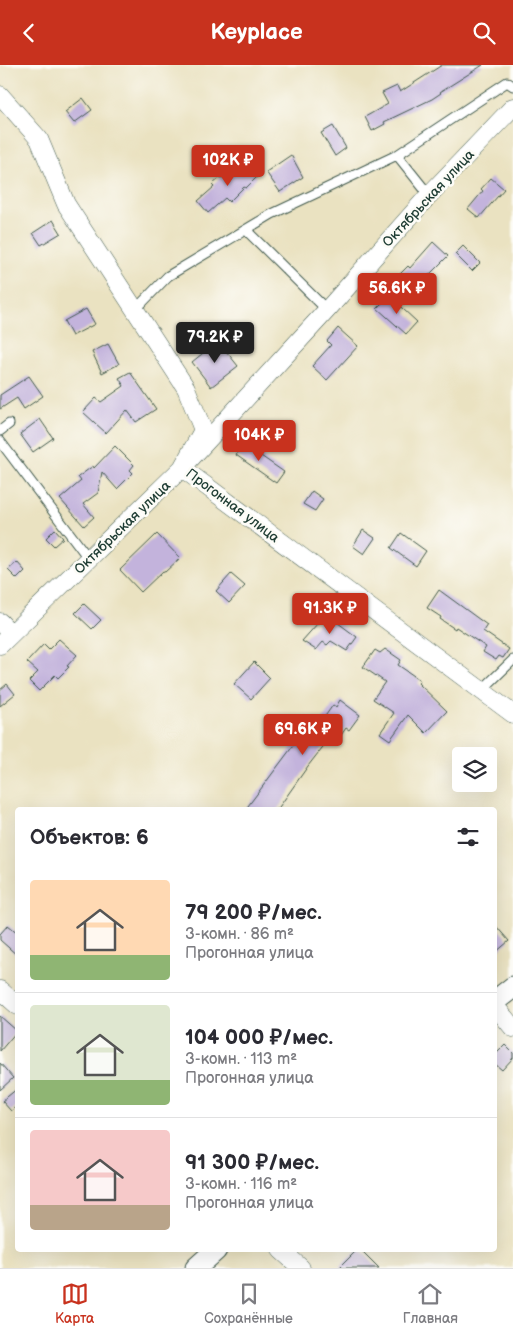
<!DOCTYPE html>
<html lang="ru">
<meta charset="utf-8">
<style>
body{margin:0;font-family:"Balsamiq Sans",sans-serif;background:#f2f2f3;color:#2b2b33;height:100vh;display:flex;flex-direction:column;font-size:19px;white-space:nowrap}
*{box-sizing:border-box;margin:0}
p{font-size:16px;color:#7c7c81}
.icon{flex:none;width:28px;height:28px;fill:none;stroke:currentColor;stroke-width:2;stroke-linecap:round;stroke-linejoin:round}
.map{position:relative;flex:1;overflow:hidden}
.details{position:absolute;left:15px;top:742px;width:482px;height:445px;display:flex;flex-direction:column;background:#fff;border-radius:5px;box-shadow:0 5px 20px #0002}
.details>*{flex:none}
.controls{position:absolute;left:452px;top:682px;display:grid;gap:10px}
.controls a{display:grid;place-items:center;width:45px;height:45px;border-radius:5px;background:#fff;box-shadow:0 5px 20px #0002;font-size:25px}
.price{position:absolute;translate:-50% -42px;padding:0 11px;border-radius:5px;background:#c8321e;color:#fff;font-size:16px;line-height:32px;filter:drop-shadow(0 1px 2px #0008)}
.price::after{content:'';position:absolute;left:50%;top:30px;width:15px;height:11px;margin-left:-8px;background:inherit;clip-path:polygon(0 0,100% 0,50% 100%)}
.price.on{background:#222;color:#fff}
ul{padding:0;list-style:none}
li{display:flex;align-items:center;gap:15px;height:125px;padding:0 15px}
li+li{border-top:1px solid #e1e1e2}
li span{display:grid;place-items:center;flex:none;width:140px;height:100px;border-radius:5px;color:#555}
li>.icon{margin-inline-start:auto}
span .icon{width:60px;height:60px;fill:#fffc;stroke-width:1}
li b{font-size:21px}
h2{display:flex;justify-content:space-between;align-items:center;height:60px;padding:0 15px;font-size:21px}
header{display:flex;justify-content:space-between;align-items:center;height:65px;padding:0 15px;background:#c8321e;color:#fff;font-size:22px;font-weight:700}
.dock{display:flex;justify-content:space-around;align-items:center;height:70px;border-top:1px solid #e1e1e2;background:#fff;font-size:14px;color:#7c7c81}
.dock a{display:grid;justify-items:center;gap:2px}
.dock .on{color:#c8321e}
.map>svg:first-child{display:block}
.building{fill:#c3b3dc}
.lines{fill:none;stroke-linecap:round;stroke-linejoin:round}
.service-casing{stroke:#3d5649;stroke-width:11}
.minor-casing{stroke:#3d5649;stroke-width:19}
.tertiary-casing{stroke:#3d5649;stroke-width:23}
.service{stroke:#fff;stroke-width:9}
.minor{stroke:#fff;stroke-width:18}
.tertiary{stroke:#fff;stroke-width:21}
.labels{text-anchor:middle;stroke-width:5;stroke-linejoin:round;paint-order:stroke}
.street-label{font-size:14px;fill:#1f3d34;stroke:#fdfcf7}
</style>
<header><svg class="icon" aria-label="back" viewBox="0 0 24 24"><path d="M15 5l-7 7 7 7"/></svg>Keyplace<svg class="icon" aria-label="search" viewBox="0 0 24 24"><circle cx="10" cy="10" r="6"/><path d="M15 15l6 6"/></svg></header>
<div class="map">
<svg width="513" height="1203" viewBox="0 0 513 1203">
<rect width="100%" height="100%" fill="#fdfcf7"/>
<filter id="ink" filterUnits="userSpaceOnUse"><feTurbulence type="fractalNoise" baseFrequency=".02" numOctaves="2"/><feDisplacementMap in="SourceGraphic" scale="10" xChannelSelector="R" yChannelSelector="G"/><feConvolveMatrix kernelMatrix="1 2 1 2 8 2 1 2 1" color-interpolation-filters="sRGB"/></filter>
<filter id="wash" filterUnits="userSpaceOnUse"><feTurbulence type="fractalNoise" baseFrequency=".0096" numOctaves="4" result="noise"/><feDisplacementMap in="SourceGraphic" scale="20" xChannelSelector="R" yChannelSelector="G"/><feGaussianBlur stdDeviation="1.12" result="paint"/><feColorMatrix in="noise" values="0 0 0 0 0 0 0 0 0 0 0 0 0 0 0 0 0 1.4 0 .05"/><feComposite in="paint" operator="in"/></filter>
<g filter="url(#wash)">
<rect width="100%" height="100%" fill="#eae2c1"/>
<g id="blocks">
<!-- building -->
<path class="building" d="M442,0H483L440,27L441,28L432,34L384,57L385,59L372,66L365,52L388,39L382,28L397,21L400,27Z
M83,33L92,45L74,58L65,47Z
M333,61L346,83L335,91L321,68Z
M291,90L303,112L280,127L266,107Z
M241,96L257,112L246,123L244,122L229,137L225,133L208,148L198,136L214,122L212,120L221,112L222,113Z
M491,113L504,124L479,153L468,144L483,126L481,124Z
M53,155L61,168L41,180L33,168Z
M433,177L448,191L423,216L425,218L417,227L400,209L408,201L410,203Z
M463,181L480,198L472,206L455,189Z
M389,231L417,257L406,269L377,243Z
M86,244L95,259L72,271L64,256Z
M338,263L358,281L327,315L312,301L331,280L327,276Z
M218,276L238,301L211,322L192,297Z
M108,279L119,299L102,308L92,287Z
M130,307L156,344L136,357L127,345L106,368L83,347L96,333L101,337L124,321L119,313Z
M29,311L43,331L24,344L17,333L0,344V330Z
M40,354L53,373L33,387L20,369Z
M245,376L260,386L258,389L284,407L276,418L236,390Z
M115,381L134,400L130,405L133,408L117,424L102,407L98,428L83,439L94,452L84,461L60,434L81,416L78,412L93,401L94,403Z
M312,426L323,434L315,446L303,439Z
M55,464L63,473L54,481L46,473Z
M363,465L375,473L364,489L353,481Z
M401,468L426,486L416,501L391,483Z
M157,469L180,493L165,507L163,506L141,527L120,505Z
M17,497L25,506L17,514L8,505Z
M231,509L245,521L229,538L216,526Z
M439,525L487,560L483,566L509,584L503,593L499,591L496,595L483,587L486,582L456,562L455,564L440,554L441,552L427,543Z
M84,539L101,555L92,564L75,548Z
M326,549L357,572L347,586L331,576L327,580L323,577L316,585L302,576Z
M59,574L77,590L67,601L69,602L58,613L55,610L39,626L29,616L38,607L27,597L44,579L49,584Z
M385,584L401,595L398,600L420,615L418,618L447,646L426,668L408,650L390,675L380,668L394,648L373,634L385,617L363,602L375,585L380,588Z
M254,597L270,613L251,634L234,619Z
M7,619L15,629L0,641V625Z
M340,635L360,650L349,665L346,663L335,679L329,674L308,701L277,745H245L314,653L321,657L333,640L336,642Z
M8,860L18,868V891L0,875V869Z
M495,860L509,876L495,888Z
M0,951L17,966L0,986Z
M505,980L513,988V993L502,1005L495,999V990Z
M0,998L13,1013L0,1025Z
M18,1023V1040L11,1046L2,1036Z
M357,1185H361L379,1203H339Z"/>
</g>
</g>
<g filter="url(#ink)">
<use href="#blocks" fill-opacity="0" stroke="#3d5649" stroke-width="1"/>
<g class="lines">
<!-- service casing -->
<g class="service-casing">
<path id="service" d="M397,90L507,17L513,21
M246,165L327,245
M135,245L168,211L272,149L397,90L429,130
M0,366L9,359
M0,376L89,494
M481,626L513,595"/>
</g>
<!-- minor casing -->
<g class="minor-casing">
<path id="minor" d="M0,30L39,74L66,139L186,323L203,365L182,403L513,649
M0,557L11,569
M0,580L182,403L327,245L429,130L513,42
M0,925L18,941
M495,941L513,963
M281,1185L301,1203"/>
</g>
<!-- tertiary casing -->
<g class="tertiary-casing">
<path id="tertiary" d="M495,936L513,922
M196,1203L216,1185"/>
</g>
<!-- service -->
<use href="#service" class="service"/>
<!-- minor -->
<use href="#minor" class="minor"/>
<!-- tertiary -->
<use href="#tertiary" class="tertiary"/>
</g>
</g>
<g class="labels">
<!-- street labels -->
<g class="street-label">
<text transform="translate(428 133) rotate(-47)" y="5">Октябрьская улица</text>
<text transform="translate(233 440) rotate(37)" y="5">Прогонная улица</text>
<text transform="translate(122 462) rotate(-44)" y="5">Октябрьская улица</text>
</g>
</g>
</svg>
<div class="controls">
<a><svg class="icon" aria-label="layers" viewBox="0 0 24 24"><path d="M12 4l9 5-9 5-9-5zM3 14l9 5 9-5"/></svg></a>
</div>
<b class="price" style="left:228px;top:122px">102K ₽</b>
<b class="price" style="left:397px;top:250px">56.6K ₽</b>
<b class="price on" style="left:215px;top:299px">79.2K ₽</b>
<b class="price" style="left:259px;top:397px">104K ₽</b>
<b class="price" style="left:330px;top:570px">91.3K ₽</b>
<b class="price" style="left:303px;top:691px">69.6K ₽</b>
<section class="details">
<h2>Объектов: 6<svg class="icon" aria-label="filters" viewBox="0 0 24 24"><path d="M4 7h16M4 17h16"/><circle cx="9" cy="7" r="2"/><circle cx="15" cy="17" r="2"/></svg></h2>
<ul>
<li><span style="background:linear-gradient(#ffd9b3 75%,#8fb573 0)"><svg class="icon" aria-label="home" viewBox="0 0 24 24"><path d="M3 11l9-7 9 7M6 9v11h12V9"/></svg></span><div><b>79 200 ₽/мес.</b><p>3-комн. · 86 m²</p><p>Прогонная улица</p></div></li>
<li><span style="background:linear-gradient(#dfe7d0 75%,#8fb573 0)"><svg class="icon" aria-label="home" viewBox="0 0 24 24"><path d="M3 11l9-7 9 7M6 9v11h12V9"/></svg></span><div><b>104 000 ₽/мес.</b><p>3-комн. · 113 m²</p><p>Прогонная улица</p></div></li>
<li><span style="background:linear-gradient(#f6c9c9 75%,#b9a48a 0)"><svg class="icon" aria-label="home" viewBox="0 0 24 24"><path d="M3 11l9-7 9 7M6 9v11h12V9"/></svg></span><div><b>91 300 ₽/мес.</b><p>3-комн. · 116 m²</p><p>Прогонная улица</p></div></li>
</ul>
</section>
</div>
<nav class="dock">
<a class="on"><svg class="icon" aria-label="map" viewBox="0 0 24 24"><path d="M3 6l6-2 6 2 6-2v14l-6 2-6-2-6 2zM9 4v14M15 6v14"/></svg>Карта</a>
<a><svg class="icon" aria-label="saved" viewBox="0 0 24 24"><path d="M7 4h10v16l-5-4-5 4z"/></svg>Сохранённые</a>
<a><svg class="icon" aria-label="home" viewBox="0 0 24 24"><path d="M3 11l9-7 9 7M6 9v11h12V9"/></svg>Главная</a>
</nav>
